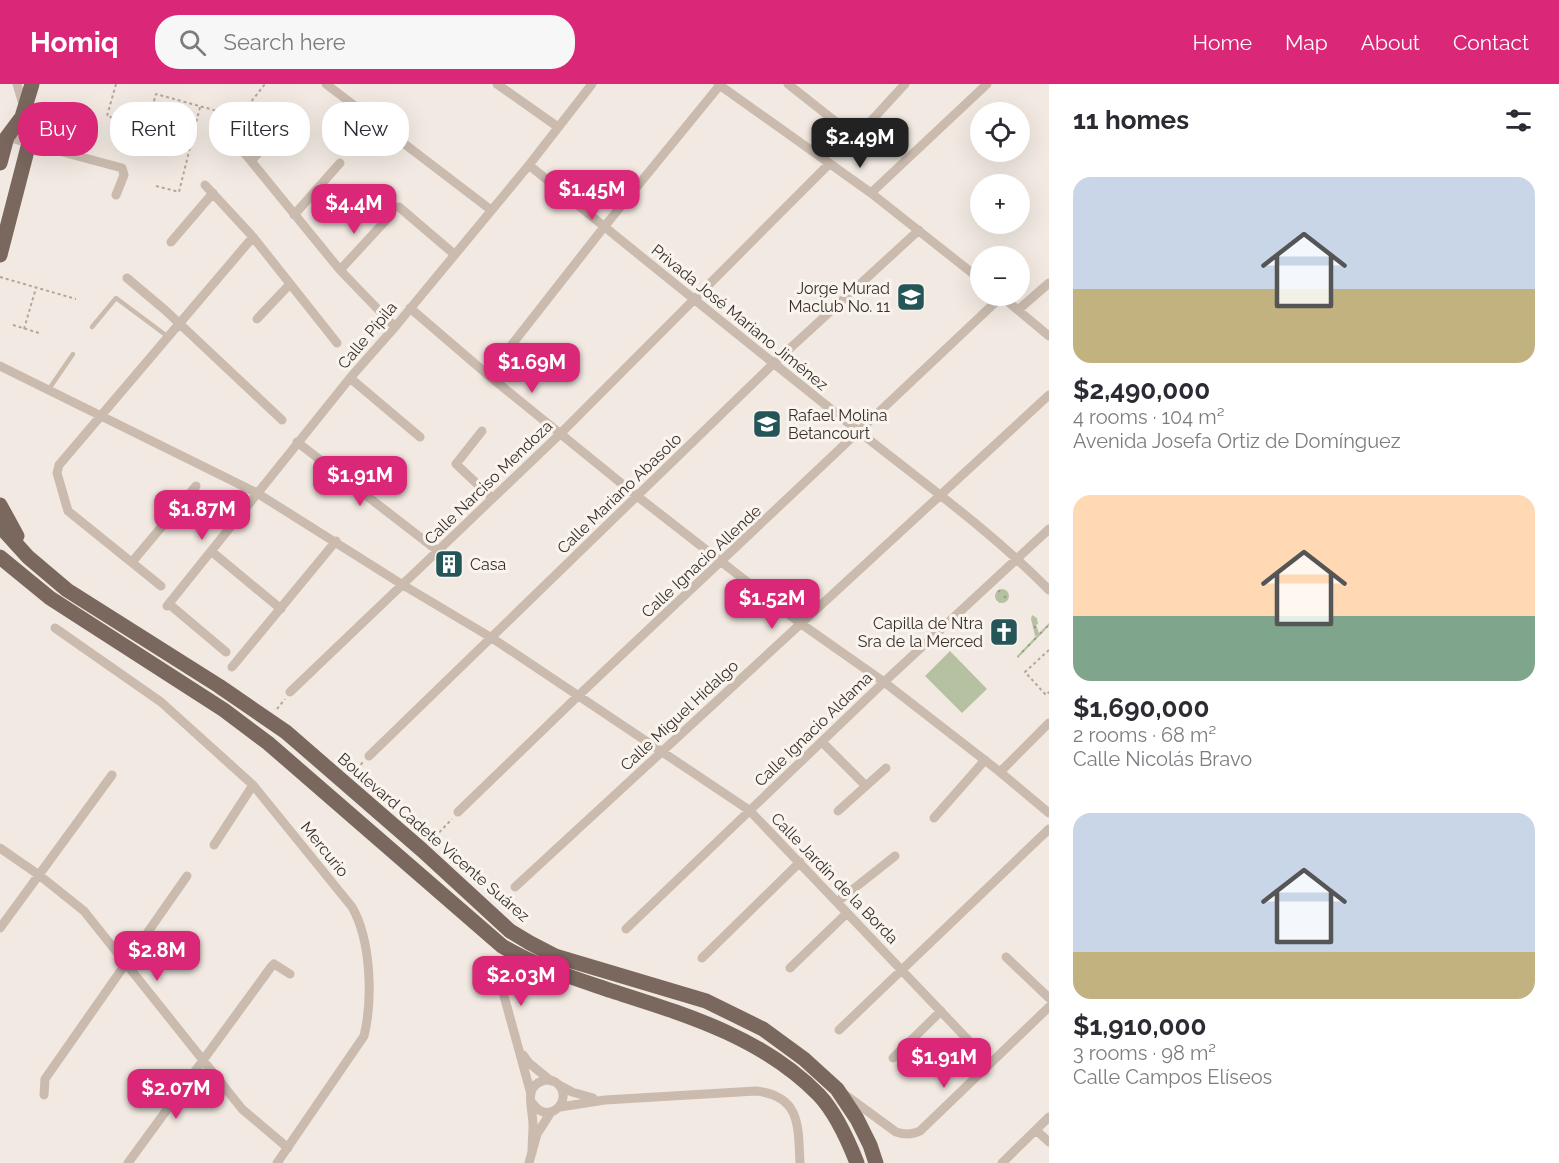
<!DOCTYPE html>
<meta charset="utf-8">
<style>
body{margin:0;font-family:Raleway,sans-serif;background:#f7f7f7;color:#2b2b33;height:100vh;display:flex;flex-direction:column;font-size:22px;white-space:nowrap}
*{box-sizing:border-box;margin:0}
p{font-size:20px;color:#7c7c81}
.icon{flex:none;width:33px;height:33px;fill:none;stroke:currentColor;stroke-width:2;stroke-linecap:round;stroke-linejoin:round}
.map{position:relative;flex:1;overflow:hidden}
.side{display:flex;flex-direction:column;background:#fff;width:510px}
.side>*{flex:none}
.hud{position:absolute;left:18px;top:18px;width:570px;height:54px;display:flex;gap:12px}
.tools{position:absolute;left:970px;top:18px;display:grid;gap:12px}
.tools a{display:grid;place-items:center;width:60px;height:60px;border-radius:50%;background:#fff;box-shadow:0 6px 24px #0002;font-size:30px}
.price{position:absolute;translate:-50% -51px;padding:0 14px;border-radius:12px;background:#db2777;color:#fff;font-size:20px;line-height:39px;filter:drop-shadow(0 2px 3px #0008)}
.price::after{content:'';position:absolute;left:50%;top:36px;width:18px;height:14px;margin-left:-9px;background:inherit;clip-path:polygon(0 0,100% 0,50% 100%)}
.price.on{background:#222;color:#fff}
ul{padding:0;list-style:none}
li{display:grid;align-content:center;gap:12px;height:318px;padding:0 24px}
li span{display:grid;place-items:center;height:186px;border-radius:18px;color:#555}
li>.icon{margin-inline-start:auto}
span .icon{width:108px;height:108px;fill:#fffc;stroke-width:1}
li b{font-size:26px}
h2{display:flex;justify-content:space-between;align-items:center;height:72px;padding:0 24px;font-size:26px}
.pill{padding:0 21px;border-radius:24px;background:#fff;box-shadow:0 6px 24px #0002;font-size:21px;line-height:54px}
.pill.on{background:#db2777;color:#fff}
header{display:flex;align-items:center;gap:36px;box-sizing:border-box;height:84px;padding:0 30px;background:#db2777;color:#fff}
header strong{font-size:28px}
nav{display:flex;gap:33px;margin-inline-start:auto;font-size:21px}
.search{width:420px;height:54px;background:#f7f7f7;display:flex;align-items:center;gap:15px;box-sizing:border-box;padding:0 21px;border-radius:24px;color:#7c7c81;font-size:22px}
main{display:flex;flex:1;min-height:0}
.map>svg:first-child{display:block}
.grass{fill:url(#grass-dots)}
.pitch{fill:#b6c1a2}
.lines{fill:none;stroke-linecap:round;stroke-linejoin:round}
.path{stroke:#b6a598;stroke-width:2;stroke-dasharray:3 3;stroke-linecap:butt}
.lane{stroke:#cabbae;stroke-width:4.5}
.street{stroke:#cabbae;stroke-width:9}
.primary{stroke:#7a675e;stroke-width:15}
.labels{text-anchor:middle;stroke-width:6;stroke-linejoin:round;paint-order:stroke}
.poi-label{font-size:16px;fill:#39302c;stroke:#faf4ee;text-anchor:end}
.street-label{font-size:16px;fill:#39302c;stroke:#faf4ee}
</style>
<header>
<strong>Homiq</strong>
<div class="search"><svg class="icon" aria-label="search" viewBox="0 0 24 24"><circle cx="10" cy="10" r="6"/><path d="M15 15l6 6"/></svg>Search here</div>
<nav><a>Home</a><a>Map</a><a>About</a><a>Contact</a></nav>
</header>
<main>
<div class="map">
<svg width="1049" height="1079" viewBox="0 0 1049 1079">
<defs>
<pattern id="grass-dots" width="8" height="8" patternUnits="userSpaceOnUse" patternTransform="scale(1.5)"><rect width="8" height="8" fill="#b6c1a2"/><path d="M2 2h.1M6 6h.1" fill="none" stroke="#959d84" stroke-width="1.8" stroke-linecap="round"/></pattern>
</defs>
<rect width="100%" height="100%" fill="#f2eae2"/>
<!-- grass -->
<path class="grass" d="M995 512a7 7 0 1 1 14 0a7 7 0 1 1-14 0Z
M1032,531L1037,534L1038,540L1036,541L1039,549L1049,539V542L1018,574L1017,572L1037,551L1035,552L1031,535Z"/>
<!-- pitch -->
<path class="pitch" d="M950,567L987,605L962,629L925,592Z"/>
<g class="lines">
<!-- path -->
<path class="path" d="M116,0L107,32L146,44L156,10L239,33L265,0
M156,102L179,108L200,23
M0,193L76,215
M13,241L39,249
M24,245L36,204
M1049,566L1025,588L1046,611L1049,608
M277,625L285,615
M353,690L363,678
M431,757L452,735"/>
<!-- lane -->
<path class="lane" d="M92,243L116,214L167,252
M49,305L73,270"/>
<!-- street -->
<path class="street" d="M17,0L24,24
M326,0L491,126
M497,0L558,43
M718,0L871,109L981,196
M788,0L850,49L856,50L861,48L905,0
M7,53L122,84L124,91L116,111
M242,66L340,186L395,243
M252,76L293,31
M529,81C637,170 747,258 857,346C922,398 990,446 1049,506
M205,101L253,153L337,259
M871,109L987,0
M399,123L454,170
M294,131L340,79
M171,158L213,109
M340,186L388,134
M127,194L165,226L282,336
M1001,212L1049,252
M410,224L488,291L637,412L800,539L884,598L1000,688L1049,729
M1018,226L1049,199
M257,235L290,200
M0,282L257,409L403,501L492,554L749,726L990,979
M488,291L604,143L720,1
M350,294L420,353
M482,347L456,380L492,414
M297,358L438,467
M211,467L281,525
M132,478L196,402
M161,502L68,427L57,389L59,381L253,153
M169,520L226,568
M167,522L350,294L395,243L529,81L592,0
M55,544L161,618L253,701L352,823C371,856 373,915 364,952L277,1079
M232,583L336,457
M290,608L560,350L829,80
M822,658L866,702
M369,672L774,279L919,146
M1000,688L1049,639
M838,727L886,684
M458,728L579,611L1002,212
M934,734L985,676
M214,761L253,701
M0,764L39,791L84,827L242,1025L288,1064
M515,803L1049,311
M837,818L895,772
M0,844L112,691
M626,845L884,598L1049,445
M1006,873L1049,914
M702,874L800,778
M790,884L847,829
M498,890L531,1010
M839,946L1049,745
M523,971L529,979L551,997
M893,974L941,927
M559,1001L572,1008L593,1014
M844,1010L896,1048C905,1051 912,1051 920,1047L1049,923
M44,1011L45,995L187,792
M560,1023L605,1016L756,1007C801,1012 798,1042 800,1079
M1036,1046L1049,1058
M532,1069C532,1060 533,1050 533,1041C533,1031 529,1017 531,1008C535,997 549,992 558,1000C574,1016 549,1042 533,1020
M128,1079L271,883L274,880L290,890
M529,1079L537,1050L551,1028
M1002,1079L1049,1033"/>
<!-- primary -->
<path class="primary" d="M0,79L7,53L22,33L32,0
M0,171L29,59L22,33
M0,421L17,452
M0,442L28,473L67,506L219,602L286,648L422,766L510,847L530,859L555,872L706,917L763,945L804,975L837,1005L857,1035L870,1061L876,1079
M0,473L50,514L224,626L268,659L502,862C537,883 574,894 612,907C687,931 762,953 819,1011C836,1029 848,1056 857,1079"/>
</g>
<!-- icons -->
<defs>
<g id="school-square" transform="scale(1.5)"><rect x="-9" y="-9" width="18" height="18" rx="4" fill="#245558" stroke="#faf4ee"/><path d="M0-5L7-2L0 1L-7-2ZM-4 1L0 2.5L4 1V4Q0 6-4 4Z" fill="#fff"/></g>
<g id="building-square" transform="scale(1.5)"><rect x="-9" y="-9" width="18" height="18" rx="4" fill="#245558" stroke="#faf4ee"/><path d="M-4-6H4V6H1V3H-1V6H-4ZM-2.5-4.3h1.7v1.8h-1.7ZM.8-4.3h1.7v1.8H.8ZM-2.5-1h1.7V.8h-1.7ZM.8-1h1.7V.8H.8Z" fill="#fff"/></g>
<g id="church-square" transform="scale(1.5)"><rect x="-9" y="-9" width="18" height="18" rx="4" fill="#245558" stroke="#faf4ee"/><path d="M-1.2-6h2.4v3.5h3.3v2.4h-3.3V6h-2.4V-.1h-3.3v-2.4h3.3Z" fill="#fff"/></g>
</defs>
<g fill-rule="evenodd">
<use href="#school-square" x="911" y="213"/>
<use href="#school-square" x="767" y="340"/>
<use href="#building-square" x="449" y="480"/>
<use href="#church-square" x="1004" y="548"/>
</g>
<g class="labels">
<!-- poi labels -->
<g class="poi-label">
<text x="890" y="210">Jorge Murad<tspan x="890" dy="18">Maclub No. 11</tspan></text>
<text x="788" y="337" text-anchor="start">Rafael Molina<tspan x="788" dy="18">Betancourt</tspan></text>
<text x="470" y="486" text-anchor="start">Casa</text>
<text x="983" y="545">Capilla de Ntra<tspan x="983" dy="18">Sra de la Merced</tspan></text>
</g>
<!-- street labels -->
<g class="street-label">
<text transform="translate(740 233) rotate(39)" y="6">Privada José Mariano Jiménez</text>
<text transform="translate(367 251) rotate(-50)" y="6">Calle Pípila</text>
<text transform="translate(488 398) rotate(-44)" y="6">Calle Narciso Mendoza</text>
<text transform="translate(619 409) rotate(-44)" y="6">Calle Mariano Abasolo</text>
<text transform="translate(701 477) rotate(-43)" y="6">Calle Ignacio Allende</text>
<text transform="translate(679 631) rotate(-43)" y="6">Calle Miguel Hidalgo</text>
<text transform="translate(813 645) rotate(-44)" y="6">Calle Ignacio Aldama</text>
<text transform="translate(434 753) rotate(41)" y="6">Boulevard Cadete Vicente Suárez</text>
<text transform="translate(325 765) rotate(51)" y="6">Mercurio</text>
<text transform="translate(835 794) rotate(46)" y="6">Calle Jardín de la Borda</text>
</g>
</g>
</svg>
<div class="tools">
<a><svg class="icon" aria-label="locate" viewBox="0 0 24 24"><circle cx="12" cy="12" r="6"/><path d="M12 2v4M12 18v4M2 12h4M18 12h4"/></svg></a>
<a>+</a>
<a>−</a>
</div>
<b class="price on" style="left:860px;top:85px">$2.49M</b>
<b class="price" style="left:592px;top:137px">$1.45M</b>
<b class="price" style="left:354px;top:151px">$4.4M</b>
<b class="price" style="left:532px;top:310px">$1.69M</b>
<b class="price" style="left:360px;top:423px">$1.91M</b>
<b class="price" style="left:202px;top:457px">$1.87M</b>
<b class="price" style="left:772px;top:546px">$1.52M</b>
<b class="price" style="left:157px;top:898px">$2.8M</b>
<b class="price" style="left:521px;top:923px">$2.03M</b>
<b class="price" style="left:944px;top:1005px">$1.91M</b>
<b class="price" style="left:176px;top:1036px">$2.07M</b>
<div class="hud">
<a class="pill on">Buy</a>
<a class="pill">Rent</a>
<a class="pill">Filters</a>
<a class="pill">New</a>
</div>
</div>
<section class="side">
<h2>11 homes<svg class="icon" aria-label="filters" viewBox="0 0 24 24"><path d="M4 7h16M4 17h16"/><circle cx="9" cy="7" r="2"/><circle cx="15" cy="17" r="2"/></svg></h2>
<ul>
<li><span style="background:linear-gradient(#c9d6e8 60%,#c2b280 0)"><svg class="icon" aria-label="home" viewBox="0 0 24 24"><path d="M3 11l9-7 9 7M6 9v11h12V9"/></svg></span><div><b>$2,490,000</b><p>4 rooms · 104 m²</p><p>Avenida Josefa Ortiz de Domínguez</p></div></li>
<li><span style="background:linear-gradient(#ffd9b3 65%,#7fa58c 0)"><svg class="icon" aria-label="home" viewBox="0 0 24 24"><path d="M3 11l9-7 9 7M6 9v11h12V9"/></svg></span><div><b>$1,690,000</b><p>2 rooms · 68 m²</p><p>Calle Nicolás Bravo</p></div></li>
<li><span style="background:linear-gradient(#c9d6e8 75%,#c2b280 0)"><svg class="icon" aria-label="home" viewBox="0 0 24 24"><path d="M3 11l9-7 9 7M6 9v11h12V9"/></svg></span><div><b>$1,910,000</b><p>3 rooms · 98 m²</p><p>Calle Campos Elíseos</p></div></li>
</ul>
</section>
</main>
